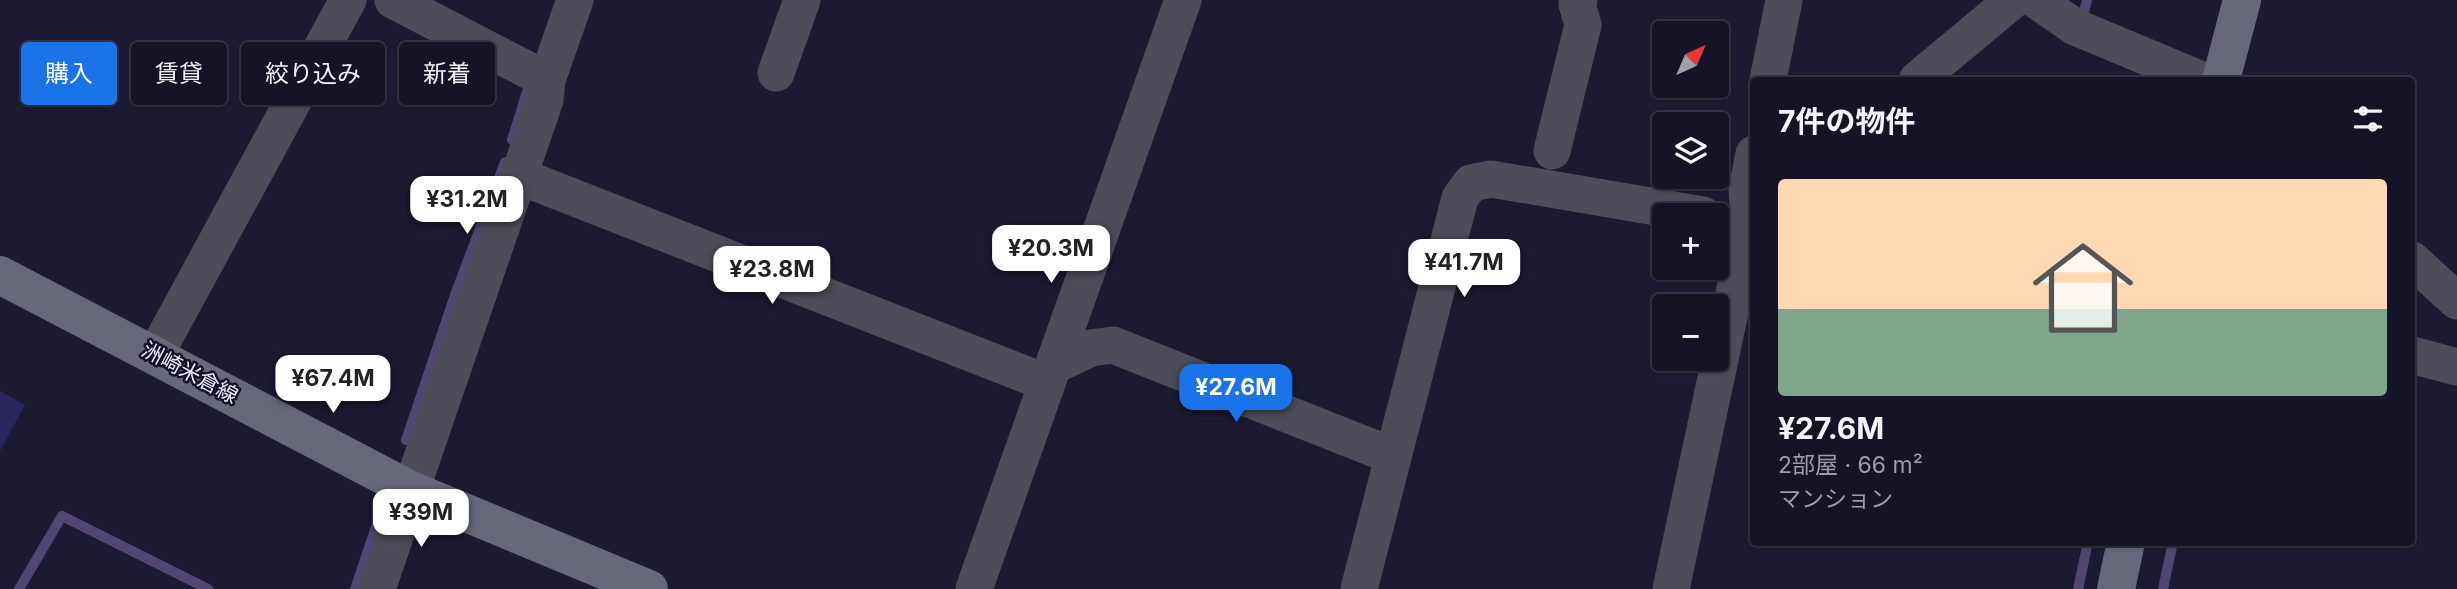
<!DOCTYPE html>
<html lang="ja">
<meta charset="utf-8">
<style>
body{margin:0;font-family:Inter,"Noto Sans JP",sans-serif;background:#212132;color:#f1f3f6;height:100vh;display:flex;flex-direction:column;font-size:26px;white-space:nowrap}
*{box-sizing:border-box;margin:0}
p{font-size:23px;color:#9d9ea7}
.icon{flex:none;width:38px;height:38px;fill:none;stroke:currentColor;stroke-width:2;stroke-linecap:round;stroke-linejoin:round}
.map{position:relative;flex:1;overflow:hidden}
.sheet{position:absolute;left:1750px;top:77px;width:665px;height:469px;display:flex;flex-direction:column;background:#141426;border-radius:7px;box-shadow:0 2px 5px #0004,0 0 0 2px #333343}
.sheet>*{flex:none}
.top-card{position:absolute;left:21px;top:42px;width:665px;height:63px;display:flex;gap:14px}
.needle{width:46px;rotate:44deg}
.controls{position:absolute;left:1652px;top:21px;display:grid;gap:14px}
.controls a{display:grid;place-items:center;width:77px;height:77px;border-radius:7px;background:#141426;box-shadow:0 2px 5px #0004,0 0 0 2px #333343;font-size:35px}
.price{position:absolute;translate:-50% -60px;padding:0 16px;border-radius:14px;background:#fff;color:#222;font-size:23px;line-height:46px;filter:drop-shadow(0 2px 4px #0008)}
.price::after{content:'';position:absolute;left:50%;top:42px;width:21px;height:16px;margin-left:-10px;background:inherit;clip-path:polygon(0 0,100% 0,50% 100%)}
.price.on{background:#1a73e8;color:#fff}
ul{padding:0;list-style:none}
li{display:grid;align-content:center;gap:14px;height:371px;padding:0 28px}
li+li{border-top:2px solid #333343}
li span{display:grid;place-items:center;height:217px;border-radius:7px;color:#555}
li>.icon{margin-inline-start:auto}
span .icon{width:126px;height:126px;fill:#fffc;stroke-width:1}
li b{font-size:30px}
h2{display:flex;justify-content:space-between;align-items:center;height:84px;padding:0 28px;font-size:30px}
.pill{padding:0 24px;border-radius:7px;background:#141426;box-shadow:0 2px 5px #0004,0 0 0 2px #333343;font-size:24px;line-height:63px}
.pill.on{background:#1a73e8;color:#fff}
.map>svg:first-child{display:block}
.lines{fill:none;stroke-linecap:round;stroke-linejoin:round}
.stream{stroke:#514772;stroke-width:10}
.building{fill:#2a255f}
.minor{stroke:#4d4d59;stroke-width:37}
.secondary{stroke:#67687b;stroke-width:38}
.labels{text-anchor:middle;stroke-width:5;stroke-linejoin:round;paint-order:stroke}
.street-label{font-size:21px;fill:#ecedfd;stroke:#121127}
</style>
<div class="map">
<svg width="2457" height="589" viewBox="0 0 2457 589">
<rect width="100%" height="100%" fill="#1b1a32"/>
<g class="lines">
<!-- stream -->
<path class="stream" d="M2087,0L2083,16L2089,22
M512,140L531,79
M406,440L455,295L505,162
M19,589L62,516L208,589
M355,589L387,494
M2078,589L2088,542
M2163,589L2173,542"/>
</g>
<!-- building -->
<path class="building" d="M0,391L25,405L0,451Z"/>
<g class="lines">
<!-- minor -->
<path class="minor" d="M393,0L547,80
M2036,0L2075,27L2202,80
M776,73L802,0
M1768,80L1784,0
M1917,80L2013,0
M1552,151L1583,25L1577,4L1579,0
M519,176L1047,383
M2412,260L2457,301
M155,355L348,0
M2412,355L2457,367
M1053,366L1091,348L1113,345L1393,456
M377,589L545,100L547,80L575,0
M974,589L1183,0
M1359,589L1460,198L1471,183L1491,179L1703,215
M1671,589L1749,223L1747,188L1754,154"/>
<!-- secondary -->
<path class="secondary" d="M2221,80L2242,0
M0,275L411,490L649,589
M2116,589L2126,542"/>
</g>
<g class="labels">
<!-- street labels -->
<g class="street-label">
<text transform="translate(190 373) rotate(28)" y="7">洲崎米倉線</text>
</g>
</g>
</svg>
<div class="controls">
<a><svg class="needle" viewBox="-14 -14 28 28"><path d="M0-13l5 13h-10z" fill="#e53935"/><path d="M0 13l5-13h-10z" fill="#9d9ea7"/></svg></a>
<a><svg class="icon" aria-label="layers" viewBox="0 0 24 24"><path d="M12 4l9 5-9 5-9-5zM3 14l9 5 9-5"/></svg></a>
<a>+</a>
<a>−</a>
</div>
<b class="price" style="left:467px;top:236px">¥31.2M</b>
<b class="price" style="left:1051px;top:285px">¥20.3M</b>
<b class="price" style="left:1464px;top:299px">¥41.7M</b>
<b class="price" style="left:772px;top:306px">¥23.8M</b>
<b class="price" style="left:333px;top:415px">¥67.4M</b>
<b class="price on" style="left:1236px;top:424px">¥27.6M</b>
<b class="price" style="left:421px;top:549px">¥39M</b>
<div class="top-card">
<a class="pill on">購入</a>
<a class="pill">賃貸</a>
<a class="pill">絞り込み</a>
<a class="pill">新着</a>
</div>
<section class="sheet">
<h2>7件の物件<svg class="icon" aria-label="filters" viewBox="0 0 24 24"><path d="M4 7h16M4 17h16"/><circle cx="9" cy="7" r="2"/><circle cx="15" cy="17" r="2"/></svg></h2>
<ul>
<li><span style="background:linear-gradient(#ffd9b3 60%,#7fa58c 0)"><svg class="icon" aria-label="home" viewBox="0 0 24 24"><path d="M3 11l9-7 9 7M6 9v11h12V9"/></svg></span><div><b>¥27.6M</b><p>2部屋 · 66 m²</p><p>マンション</p></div></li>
</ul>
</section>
</div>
